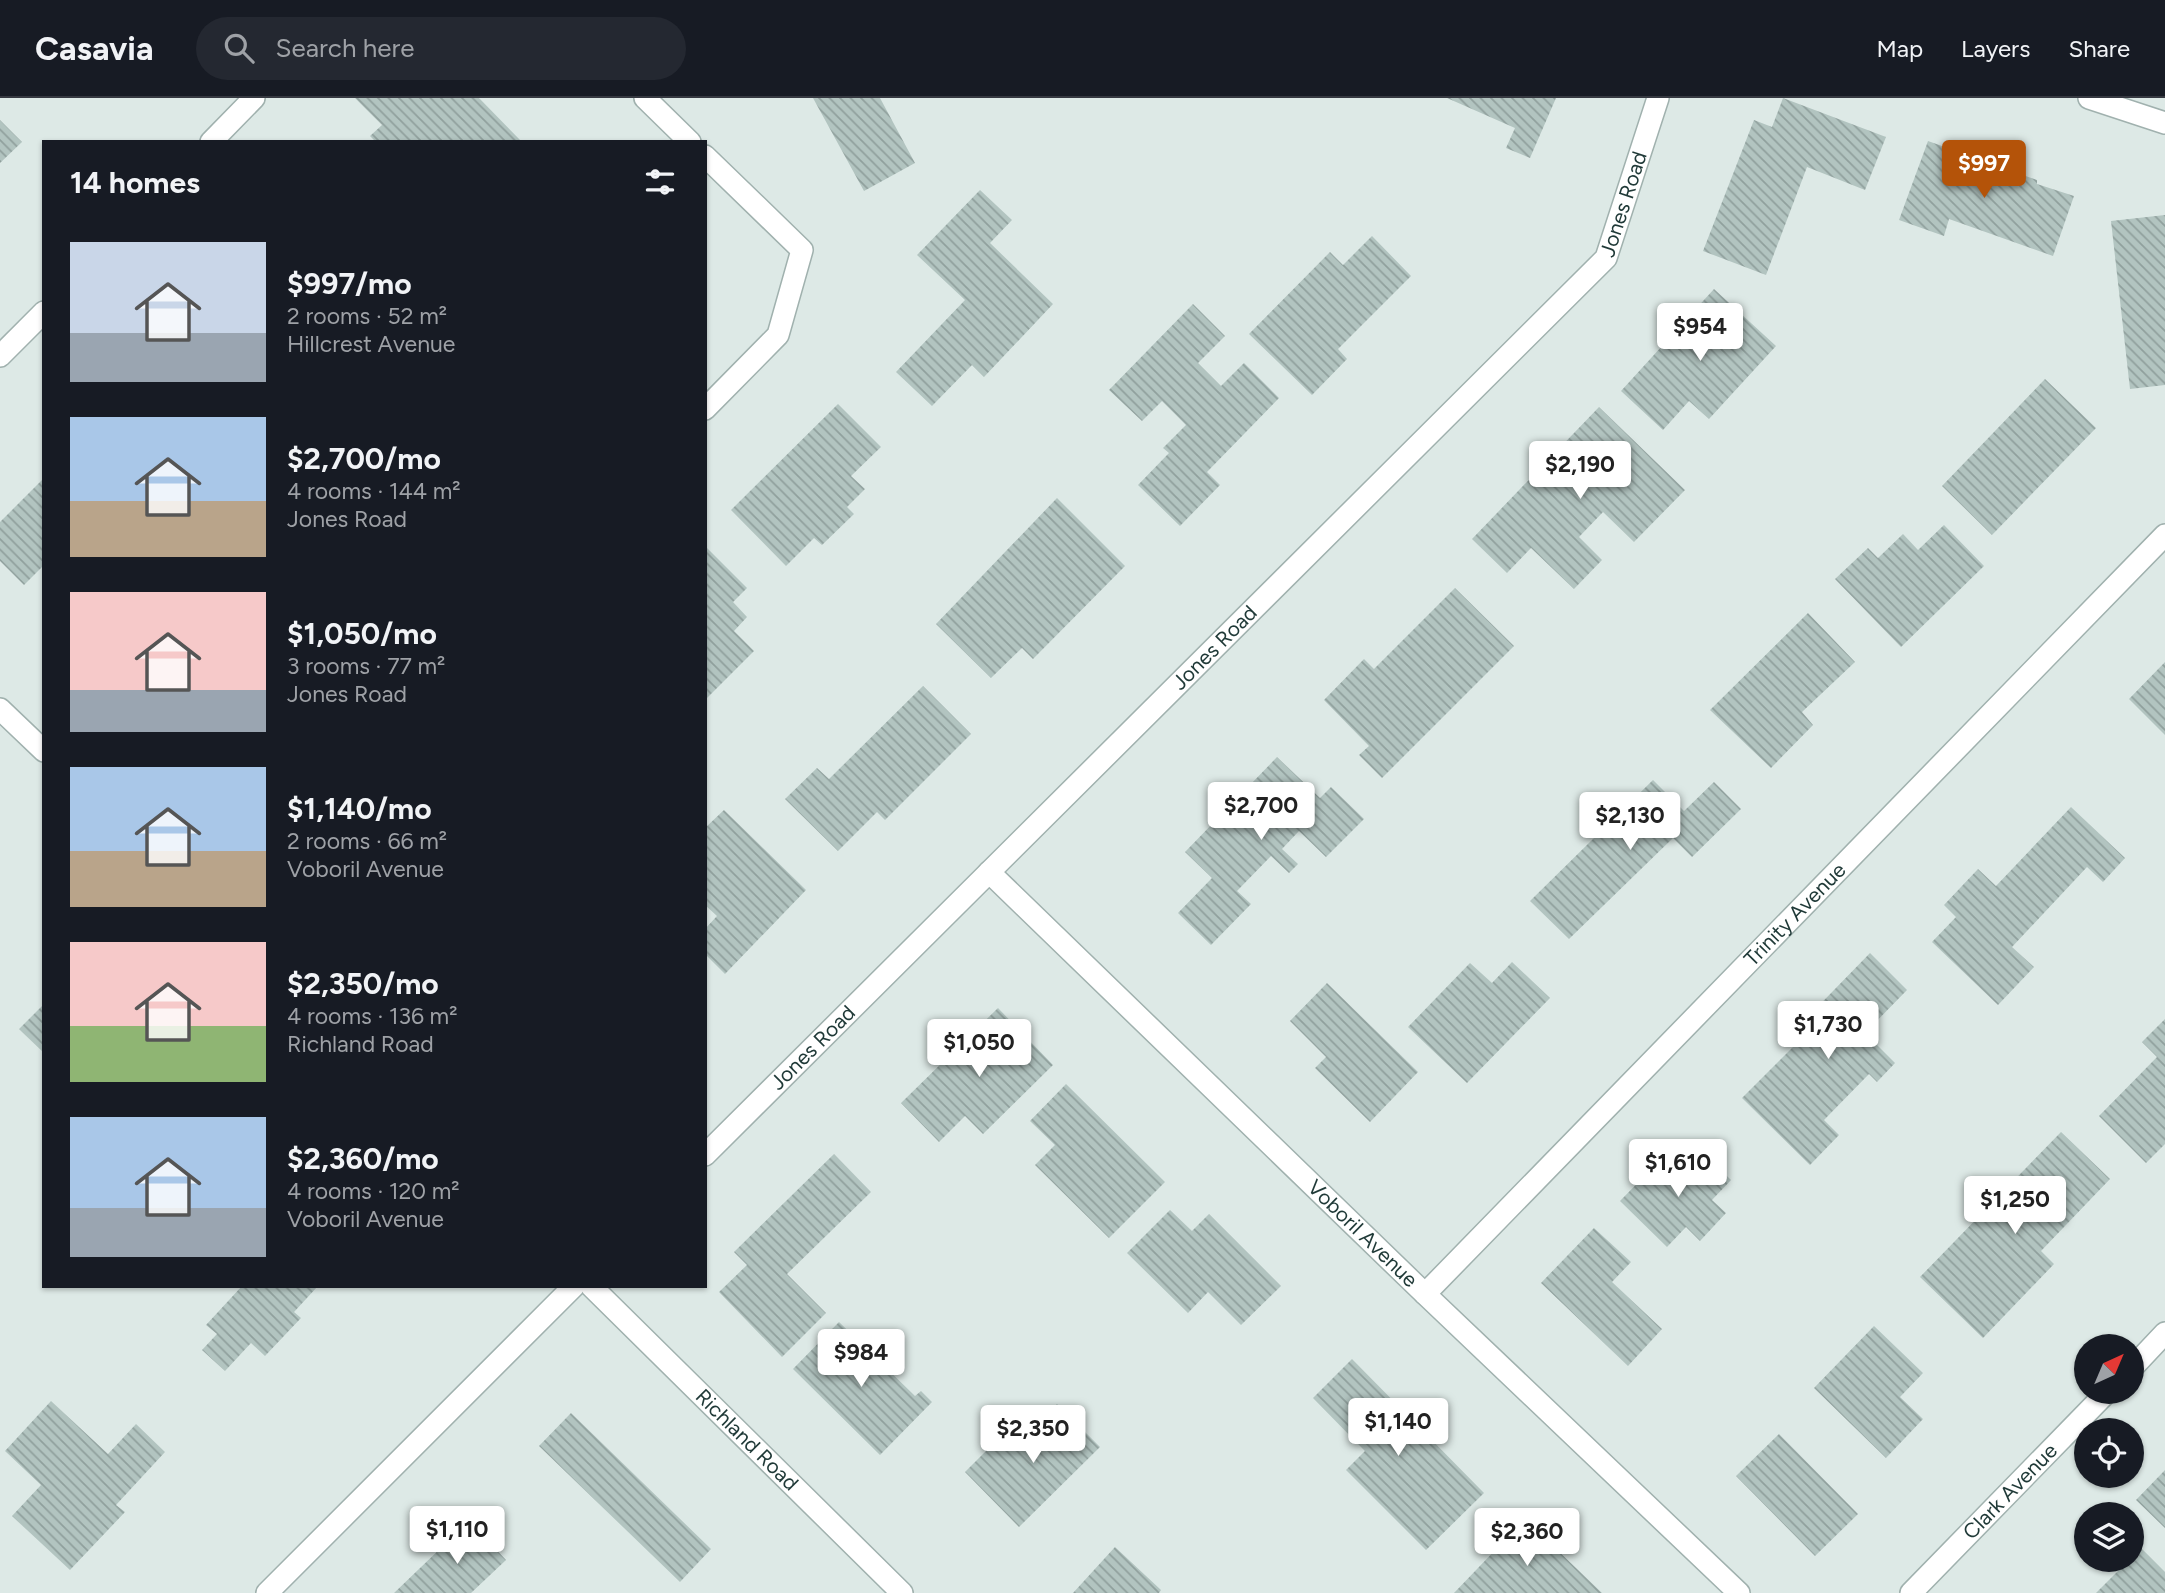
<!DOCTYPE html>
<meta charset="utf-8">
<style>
body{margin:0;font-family:Figtree,sans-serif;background:#242831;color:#f1f3f6;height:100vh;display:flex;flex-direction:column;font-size:26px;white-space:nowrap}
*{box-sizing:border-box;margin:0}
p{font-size:23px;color:#9ea1a6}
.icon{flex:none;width:38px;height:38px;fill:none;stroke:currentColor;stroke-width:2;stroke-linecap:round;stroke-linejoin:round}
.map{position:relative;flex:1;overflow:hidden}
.side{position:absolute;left:42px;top:42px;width:665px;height:1148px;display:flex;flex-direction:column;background:#171b24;border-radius:0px;box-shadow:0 2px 5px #0004}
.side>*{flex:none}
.needle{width:46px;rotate:44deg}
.tools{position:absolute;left:2074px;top:1236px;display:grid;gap:14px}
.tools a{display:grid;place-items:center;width:70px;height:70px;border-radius:50%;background:#171b24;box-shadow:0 2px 5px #0004;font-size:35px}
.price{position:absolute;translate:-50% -60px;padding:0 16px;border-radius:7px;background:#fff;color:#222;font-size:23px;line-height:46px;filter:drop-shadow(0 2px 4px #0008)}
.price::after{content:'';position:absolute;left:50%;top:42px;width:21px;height:16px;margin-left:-10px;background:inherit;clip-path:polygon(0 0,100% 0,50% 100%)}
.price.current{background:#b45309;color:#fff}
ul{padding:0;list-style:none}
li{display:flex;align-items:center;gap:21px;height:175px;padding:0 28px}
li span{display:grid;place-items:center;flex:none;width:196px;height:140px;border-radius:0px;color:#555}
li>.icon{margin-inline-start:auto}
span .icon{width:84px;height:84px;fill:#fffc;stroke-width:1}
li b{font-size:30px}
h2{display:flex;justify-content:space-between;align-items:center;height:84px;padding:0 28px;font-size:30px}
header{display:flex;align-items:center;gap:42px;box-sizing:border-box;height:98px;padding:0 35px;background:#171b24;border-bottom:2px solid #363941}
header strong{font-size:33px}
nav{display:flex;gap:38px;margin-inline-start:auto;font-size:24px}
.search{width:490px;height:63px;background:#242831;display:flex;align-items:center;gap:18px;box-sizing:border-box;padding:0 24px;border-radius:38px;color:#9ea1a6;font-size:26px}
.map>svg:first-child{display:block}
.building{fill:url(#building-back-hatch)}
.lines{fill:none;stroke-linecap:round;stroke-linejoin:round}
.minor-casing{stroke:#a0b1ae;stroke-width:24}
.tertiary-casing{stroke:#a0b1ae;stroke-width:24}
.minor{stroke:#fff;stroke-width:21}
.tertiary{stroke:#fff;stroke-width:21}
.labels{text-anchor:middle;stroke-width:7;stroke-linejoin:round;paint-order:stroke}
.street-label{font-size:21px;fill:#1f3937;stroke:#edf6f4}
</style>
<header>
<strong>Casavia</strong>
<div class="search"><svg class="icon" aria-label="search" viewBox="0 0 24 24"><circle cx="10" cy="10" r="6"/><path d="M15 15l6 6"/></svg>Search here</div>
<nav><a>Map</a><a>Layers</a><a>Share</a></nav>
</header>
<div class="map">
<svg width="2165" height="1495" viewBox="0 0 2165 1495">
<defs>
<pattern id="building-back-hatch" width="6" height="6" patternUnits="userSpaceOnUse" patternTransform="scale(1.75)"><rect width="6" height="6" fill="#b2c4c0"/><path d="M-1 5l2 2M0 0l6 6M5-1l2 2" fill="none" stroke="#90a09d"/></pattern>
</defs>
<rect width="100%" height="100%" fill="#dde9e6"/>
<!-- building -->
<path class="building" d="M355,0H479L522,44H376L370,38L382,27Z
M813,0H880L915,65L864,93Z
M1447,0H1556L1530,60L1506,50L1515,30Z
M1783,0L1886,39L1865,92L1807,69L1766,177L1703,153L1754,22L1772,29Z
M0,22L22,44L0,65Z
M1928,43L2037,82V86L2074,98L2053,158L1949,121L1944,138L1899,122Z
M980,92L1012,122L990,145L1053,206L984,279L972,267L932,308L896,274L965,202L917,157Z
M2165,117V287L2130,291L2111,123Z
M1372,138L1411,178L1338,251L1347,261L1312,297L1249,236L1330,154L1343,167Z
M1714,191L1776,248L1709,321L1689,303L1663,332L1621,293Z
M1193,206L1225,238L1198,265L1221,288L1244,265L1279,300L1207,374L1220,387L1180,428L1138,387L1169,355L1163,350L1186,327L1162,303L1142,323L1109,292Z
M2045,281L2096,330L1992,437L1942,388Z
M838,306L881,349L851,378L865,391L847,409L854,416L822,447L814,440L786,468L731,412Z
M1599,309L1685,392L1634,444L1603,414L1579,439L1602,462L1574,491L1531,450L1507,475L1472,441Z
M44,380V467L24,487L0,463V424Z
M1057,400L1125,468L1033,561L1022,550L991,580L936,526Z
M1944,427L1984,468L1901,549L1835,481L1868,450L1878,460L1903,436L1918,452Z
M705,448L747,490L733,504L747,519L734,533L754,553L705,602Z
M1455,490L1514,548L1382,680L1359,657L1369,648L1324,602L1364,561L1374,571Z
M1808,515L1855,564L1802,614L1813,627L1771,670L1710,612Z
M2165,564V637L2129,601Z
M923,588L971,636L885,722L877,714L838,753L785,701L817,670L829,681Z
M1277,659L1320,700L1331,689L1364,721L1326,759L1299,733L1282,751L1298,766L1289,775L1271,758L1237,793L1251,806L1211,847L1178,815L1212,780L1185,754Z
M1653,682L1684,713L1714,684L1741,711L1692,759L1673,740L1569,841L1530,803Z
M2071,709L2125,760L2103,784L2087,769L2012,849L2034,869L1998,907L1932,844L1956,819L1944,807L1978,771L1996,788Z
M724,712L806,792L725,876L705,856V831L717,818L705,807V730Z
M1870,855L1907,892L1865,935L1895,965L1877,984L1869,976L1824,1022L1839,1037L1810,1067L1742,1000L1806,936L1798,929Z
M1512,864L1550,900L1467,985L1408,929L1470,865L1492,885Z
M1327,885L1418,974L1370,1024L1315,970L1326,959L1290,923Z
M44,906V955L19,931Z
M998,910L1053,967L983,1036L965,1018L939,1044L901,1005Z
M2165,921V1046L2146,1065L2099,1018L2157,959L2142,944Z
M1066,986L1165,1084L1109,1140L1035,1067L1055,1047L1030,1023Z
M2061,1034L2110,1081L2041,1153L2054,1166L1983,1240L1920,1179Z
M1702,1054L1731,1082L1712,1102L1726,1115L1700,1143L1686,1129L1667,1149L1620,1103L1665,1057L1683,1074Z
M834,1056L871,1094L787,1176L826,1215L782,1259L719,1194L747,1167L734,1154Z
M1170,1112L1192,1133L1209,1116L1281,1188L1241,1227L1208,1194L1188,1215L1127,1155Z
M1594,1130L1631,1164L1612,1184L1662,1231L1628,1268L1541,1185Z
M242,1188H318L294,1214L301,1220L265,1258L251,1245L225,1273L202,1252L217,1236L206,1227Z
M839,1224L915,1298L921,1293L932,1304L880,1357L793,1271Z
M1874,1228L1923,1275L1900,1299L1923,1321L1886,1360L1814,1290Z
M1352,1261L1484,1395L1426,1452L1346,1372L1365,1353L1313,1300Z
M51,1303L108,1356L136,1326L165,1354L116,1407L125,1414L70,1472L12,1418L41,1387L5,1353Z
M1057,1306L1100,1349L1019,1429L965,1374L1002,1337L1014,1349Z
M571,1315L711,1451L680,1484L539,1348Z
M1779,1336L1858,1416L1815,1458L1736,1378Z
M2165,1372V1430L2136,1402Z
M1525,1421L1602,1495H1454Z
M469,1423L506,1462L471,1495H394Z
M1115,1449L1161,1492L1159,1495H1073Z
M2141,1450L2165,1474V1495H2096Z"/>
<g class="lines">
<!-- minor casing -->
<g class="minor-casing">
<g id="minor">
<path d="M645,0L690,44"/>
<path d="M2089,0L2165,25"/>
<path d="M211,44L254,0"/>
<path d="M705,58L802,152L778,237L705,311"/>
<path d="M0,258L44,214"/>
<path id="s1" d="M989,774L1425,1196L1739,1495"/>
<path id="s2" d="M705,1057L1606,160L1658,0"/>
<path id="s3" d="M1425,1196L2165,437"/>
</g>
</g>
<!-- tertiary casing -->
<g class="tertiary-casing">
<g id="tertiary">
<path d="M0,611L44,653"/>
<path id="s4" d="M591,1188L902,1495"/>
<path d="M2132,1270L2165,1235"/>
<path d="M267,1495L574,1188"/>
<path id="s5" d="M1911,1495L2108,1293"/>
</g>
</g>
<!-- minor -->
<use href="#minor" class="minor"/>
<!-- tertiary -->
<use href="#tertiary" class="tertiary"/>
</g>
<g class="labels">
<!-- street labels -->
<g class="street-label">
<text dy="7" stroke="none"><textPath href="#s2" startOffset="1328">Jones Road</textPath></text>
<text dy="7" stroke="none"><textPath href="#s2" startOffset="719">Jones Road</textPath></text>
<text dy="7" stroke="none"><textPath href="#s3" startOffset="530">Trinity Avenue</textPath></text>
<text dy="7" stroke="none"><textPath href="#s2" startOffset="152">Jones Road</textPath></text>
<text dy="7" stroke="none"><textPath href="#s1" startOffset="520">Voboril Avenue</textPath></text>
<text dy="7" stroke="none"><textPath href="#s4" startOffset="219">Richland Road</textPath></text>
<text dy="7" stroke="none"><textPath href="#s5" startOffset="142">Clark Avenue</textPath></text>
</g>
</g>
</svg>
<div class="tools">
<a><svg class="needle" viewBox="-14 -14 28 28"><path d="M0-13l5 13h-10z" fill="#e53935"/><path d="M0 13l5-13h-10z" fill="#9ea1a6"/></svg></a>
<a><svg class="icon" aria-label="locate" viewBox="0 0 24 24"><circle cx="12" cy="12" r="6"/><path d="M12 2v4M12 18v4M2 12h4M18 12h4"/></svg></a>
<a><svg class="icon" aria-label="layers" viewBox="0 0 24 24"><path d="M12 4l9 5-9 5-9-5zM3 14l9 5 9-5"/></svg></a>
</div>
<b class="price current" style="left:1984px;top:102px">$997</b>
<b class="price" style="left:1700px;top:265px">$954</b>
<b class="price" style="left:1580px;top:403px">$2,190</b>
<b class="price" style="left:1261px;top:744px">$2,700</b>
<b class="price" style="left:1630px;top:754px">$2,130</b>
<b class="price" style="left:1828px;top:963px">$1,730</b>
<b class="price" style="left:979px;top:981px">$1,050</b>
<b class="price" style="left:1678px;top:1101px">$1,610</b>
<b class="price" style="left:2015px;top:1138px">$1,250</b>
<b class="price" style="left:861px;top:1291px">$984</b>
<b class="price" style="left:1398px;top:1360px">$1,140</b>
<b class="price" style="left:1033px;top:1367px">$2,350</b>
<b class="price" style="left:457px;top:1468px">$1,110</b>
<b class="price" style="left:1527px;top:1470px">$2,360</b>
<section class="side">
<h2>14 homes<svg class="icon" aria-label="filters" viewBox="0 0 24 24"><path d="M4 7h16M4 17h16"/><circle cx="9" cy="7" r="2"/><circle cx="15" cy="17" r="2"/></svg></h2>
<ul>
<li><span style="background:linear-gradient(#c9d6e8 65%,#9aa5b1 0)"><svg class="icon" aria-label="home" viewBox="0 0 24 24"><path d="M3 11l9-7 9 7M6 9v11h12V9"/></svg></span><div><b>$997/mo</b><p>2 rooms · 52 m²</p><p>Hillcrest Avenue</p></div></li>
<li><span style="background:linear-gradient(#a9c7e8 60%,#b9a48a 0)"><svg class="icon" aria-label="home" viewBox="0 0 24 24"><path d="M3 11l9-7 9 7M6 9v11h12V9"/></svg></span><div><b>$2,700/mo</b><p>4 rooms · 144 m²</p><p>Jones Road</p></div></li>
<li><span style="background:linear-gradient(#f6c9c9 70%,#9aa5b1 0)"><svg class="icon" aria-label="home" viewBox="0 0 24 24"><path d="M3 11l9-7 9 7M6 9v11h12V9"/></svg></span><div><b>$1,050/mo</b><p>3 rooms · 77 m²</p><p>Jones Road</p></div></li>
<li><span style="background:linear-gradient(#a9c7e8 60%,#b9a48a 0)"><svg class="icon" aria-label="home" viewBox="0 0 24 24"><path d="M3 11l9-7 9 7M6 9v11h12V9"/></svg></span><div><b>$1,140/mo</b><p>2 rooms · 66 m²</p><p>Voboril Avenue</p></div></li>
<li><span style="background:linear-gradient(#f6c9c9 60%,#8fb573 0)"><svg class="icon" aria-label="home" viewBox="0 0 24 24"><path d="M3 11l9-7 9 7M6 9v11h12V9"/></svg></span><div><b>$2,350/mo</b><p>4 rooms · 136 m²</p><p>Richland Road</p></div></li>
<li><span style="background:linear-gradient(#a9c7e8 65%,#9aa5b1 0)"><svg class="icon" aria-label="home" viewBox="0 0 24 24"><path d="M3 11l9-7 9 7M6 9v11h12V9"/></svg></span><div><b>$2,360/mo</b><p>4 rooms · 120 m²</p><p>Voboril Avenue</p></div></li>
</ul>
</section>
</div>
